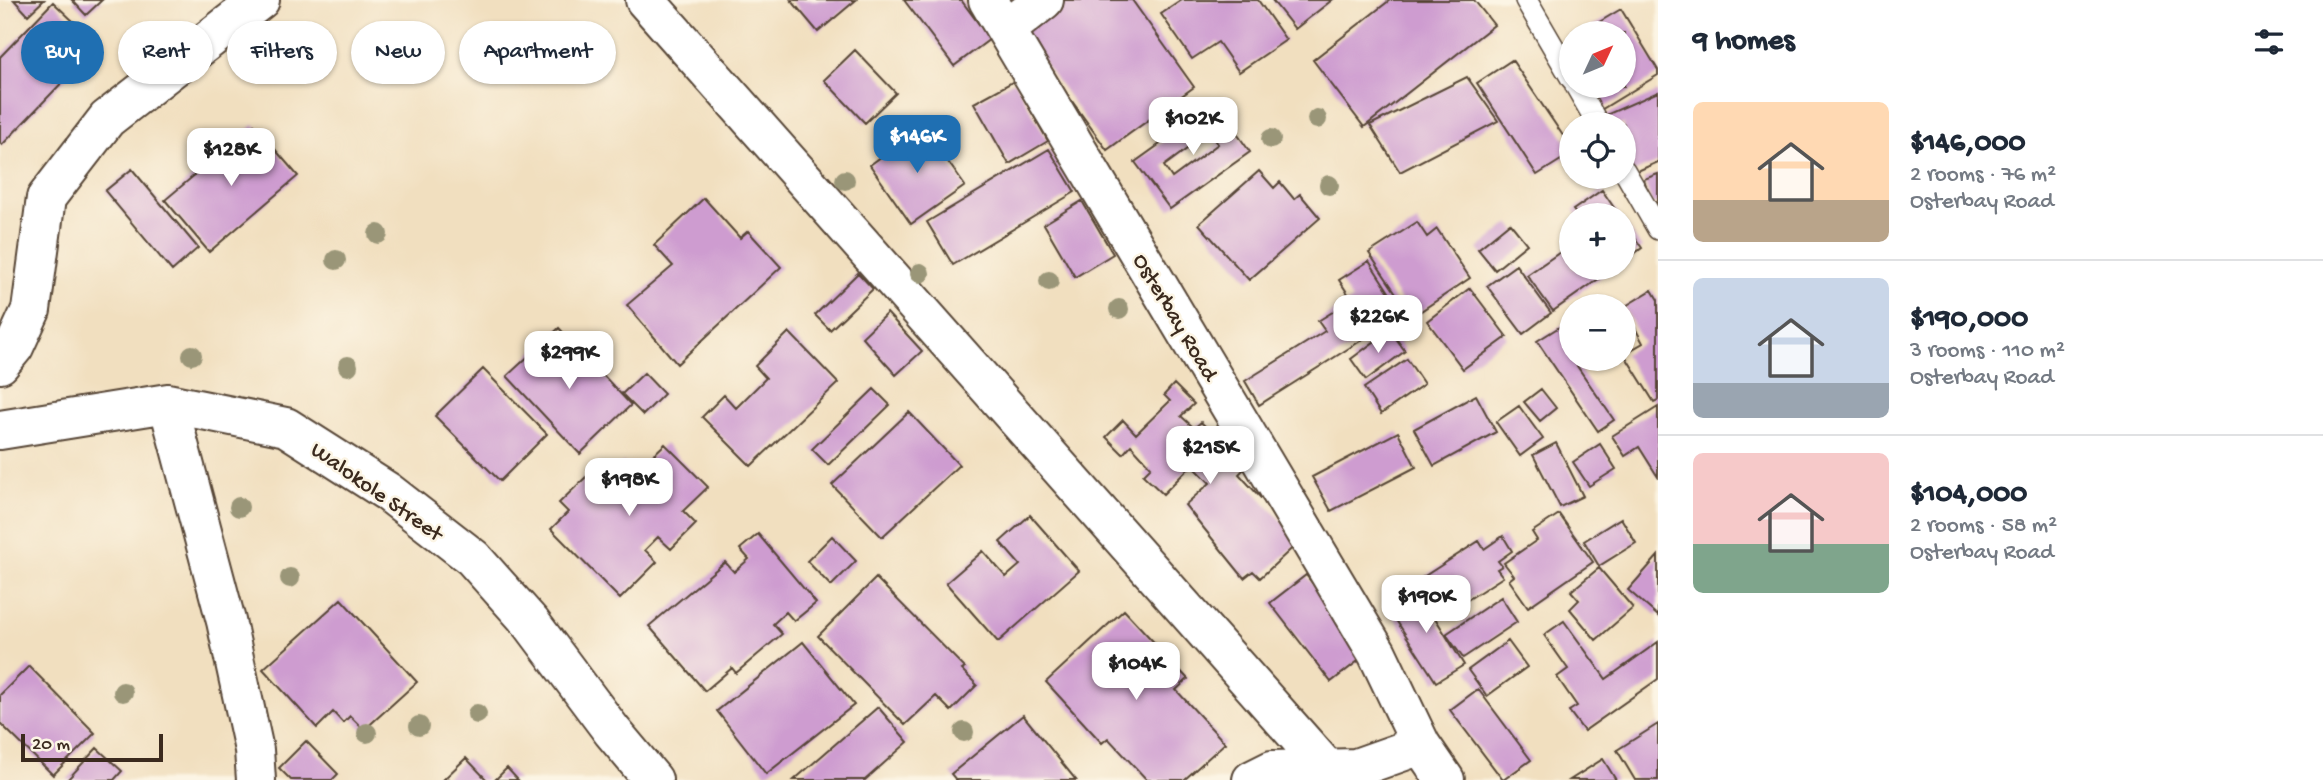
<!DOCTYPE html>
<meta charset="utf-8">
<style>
body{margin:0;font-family:"Gochi Hand",sans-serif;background:#f2f2f3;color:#1f2937;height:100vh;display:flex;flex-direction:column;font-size:26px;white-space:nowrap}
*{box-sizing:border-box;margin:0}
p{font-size:23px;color:#747a83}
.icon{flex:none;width:38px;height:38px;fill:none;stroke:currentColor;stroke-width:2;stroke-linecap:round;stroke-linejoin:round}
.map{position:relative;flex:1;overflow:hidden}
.panel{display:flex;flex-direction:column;background:#fff;width:665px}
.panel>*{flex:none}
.banner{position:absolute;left:21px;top:21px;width:665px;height:63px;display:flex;gap:14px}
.needle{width:46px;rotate:46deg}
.controls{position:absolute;left:1559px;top:21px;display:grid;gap:14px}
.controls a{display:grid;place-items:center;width:77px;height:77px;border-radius:50%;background:#fff;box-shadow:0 2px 5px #0004;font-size:35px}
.scale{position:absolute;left:21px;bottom:18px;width:142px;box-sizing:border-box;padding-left:7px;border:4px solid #3b2a1e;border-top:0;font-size:19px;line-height:24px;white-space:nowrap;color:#3b2a1e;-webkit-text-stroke:5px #fcf5e5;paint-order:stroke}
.price{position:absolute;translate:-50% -60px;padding:0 16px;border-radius:14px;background:#fff;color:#222;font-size:23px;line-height:46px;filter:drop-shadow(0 2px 4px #0008)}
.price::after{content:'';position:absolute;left:50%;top:42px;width:21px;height:16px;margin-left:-10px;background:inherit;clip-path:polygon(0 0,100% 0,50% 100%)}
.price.active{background:#1f6fb2;color:#fff}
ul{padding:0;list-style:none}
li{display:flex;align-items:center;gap:21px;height:175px;padding:0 35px}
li+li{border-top:2px solid #e0e1e3}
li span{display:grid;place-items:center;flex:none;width:196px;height:140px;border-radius:10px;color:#555}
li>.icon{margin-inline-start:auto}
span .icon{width:84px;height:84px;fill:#fffc;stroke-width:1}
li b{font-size:30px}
h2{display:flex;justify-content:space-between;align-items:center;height:84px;padding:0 35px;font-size:30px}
.chip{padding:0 24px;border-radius:32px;background:#fff;box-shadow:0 2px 5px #0004;font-size:24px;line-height:63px}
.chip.active{background:#1f6fb2;color:#fff}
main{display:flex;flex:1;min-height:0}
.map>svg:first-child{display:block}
.building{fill:#ce9cd0;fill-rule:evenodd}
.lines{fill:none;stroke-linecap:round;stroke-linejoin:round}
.lane-casing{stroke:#564536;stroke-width:24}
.street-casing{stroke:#564536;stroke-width:42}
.lane{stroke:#fff;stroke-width:21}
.street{stroke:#fff;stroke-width:38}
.tree{fill:#9a9678}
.labels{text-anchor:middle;stroke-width:5;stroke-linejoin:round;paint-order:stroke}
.street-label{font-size:23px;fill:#3b2a1e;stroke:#fcf5e5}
</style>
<main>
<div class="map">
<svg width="1658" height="780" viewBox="0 0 1658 780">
<rect width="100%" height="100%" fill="#fcf5e5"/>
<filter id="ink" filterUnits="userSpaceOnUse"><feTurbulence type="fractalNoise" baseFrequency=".0143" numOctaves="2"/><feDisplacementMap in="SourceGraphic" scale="14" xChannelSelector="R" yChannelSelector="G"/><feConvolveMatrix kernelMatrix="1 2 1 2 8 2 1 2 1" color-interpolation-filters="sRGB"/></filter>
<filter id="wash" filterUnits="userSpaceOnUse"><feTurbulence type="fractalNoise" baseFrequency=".00686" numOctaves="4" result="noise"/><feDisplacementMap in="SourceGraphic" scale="28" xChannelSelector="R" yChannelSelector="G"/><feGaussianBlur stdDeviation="1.57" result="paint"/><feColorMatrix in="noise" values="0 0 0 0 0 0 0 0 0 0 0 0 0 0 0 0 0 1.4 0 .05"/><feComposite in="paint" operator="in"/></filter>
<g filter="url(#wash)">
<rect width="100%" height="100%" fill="#f1dfbf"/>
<g id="blocks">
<!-- building -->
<path class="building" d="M14,0H44L28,15Z
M72,0H102L86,15Z
M791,0H856L818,32Z
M904,0H961L990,39L954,66Z
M1049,0H1132L1194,87L1107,150L1016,23Z
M1182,0H1258L1286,40L1239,72L1218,42L1192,59L1161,14Z
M1272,0H1332L1295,29Z
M1390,0H1474L1494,25L1364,127L1313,60Z
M53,2L98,45L2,145L0,143V57Z
M1621,9L1658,70V75L1594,114L1583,86H1624V33H1581Z
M855,50L896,93L865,123L824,80Z
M1512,60L1572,149V153L1537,175L1477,83Z
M1467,77L1498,121L1400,172L1370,125Z
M1014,81L1048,141L1009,164L974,103Z
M1658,92V162L1631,174L1624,158V124H1610L1606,115Z
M1216,104L1250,152L1170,209L1135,162ZM1210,132L1218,144L1172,178L1164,166Z
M254,125L298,176L209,252L165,200Z
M923,126L965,186L911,224L870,165Z
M1049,149L1075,192L953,265L927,222Z
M132,169L198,248L172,271L105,191Z
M1259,171L1274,188L1280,182L1294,199L1300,194L1320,218L1249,280L1199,224Z
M1658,174V202L1652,204L1644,179Z
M1602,190L1619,215H1577L1573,210Z
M704,198L740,238L748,231L781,267L677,364L627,305L673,266L654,245Z
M1082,201L1113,254L1075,277L1044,224Z
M1417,222L1427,237L1437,229L1470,278L1412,317L1369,253Z
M1624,222L1642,248L1624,261Z
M1510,223L1527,244L1495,270L1478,249Z
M1572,244V268H1614L1553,311L1527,275Z
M1369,261L1403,314L1259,405L1245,381L1325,331L1318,321L1352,300L1339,280Z
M1516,265L1551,313L1523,334L1487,286Z
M858,273L873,289L830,330L815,315Z
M1470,288L1507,337L1463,369L1427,321Z
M1652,290L1658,300V400L1654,402L1624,354L1643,343L1624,307Z
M887,313L922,351L896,375L862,337Z
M1572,319V359H1582L1575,363L1614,420L1598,431L1537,341Z
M559,328L631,405L580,454L507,376Z
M1390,330L1405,351L1366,380L1351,359Z
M789,332L838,383L751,466L702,417L724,395L736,408L766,378L755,366Z
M1407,359L1424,384L1381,414L1364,388Z
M483,369L547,434L500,481L435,416Z
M644,373L664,394L643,415L622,394Z
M1174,384L1194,404L1181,416L1194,428L1201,422L1246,467L1239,474L1300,541L1260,578L1253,571L1244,578L1185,505L1210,483L1192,465L1163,494L1143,475L1151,467L1131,445L1123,454L1106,437L1123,420L1136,434L1170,401L1164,395Z
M874,389L890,405L828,465L812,449Z
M1541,389L1556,408L1540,421L1524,402Z
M1476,395L1496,432L1434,466L1414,429Z
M1519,406L1543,439L1520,456L1496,422Z
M1658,407V477L1639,447L1625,456L1612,436Z
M909,412L959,465L882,537L832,485Z
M1398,432L1416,467L1331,511L1312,477Z
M1556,443L1583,496L1560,507L1533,455Z
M665,444L708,487L683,511L696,524L671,549L658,537L645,550L657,562L620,599L551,529L568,512L559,503L586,477L597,489L623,462L634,473Z
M1600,444L1616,469L1589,486L1573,462Z
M1559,514L1593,562L1528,607L1509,580L1514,576L1504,563L1537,540L1532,532Z
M1030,515L1079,571L998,642L946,583L983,551L1006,577L1020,565L1000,542Z
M1621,518L1636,543L1599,566L1584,541Z
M758,534L816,603L794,621L786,612L773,624L782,634L736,673L732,668L705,691L649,626L725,562L734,572L749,559L740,549Z
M832,536L856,561L831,586L807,561Z
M1503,536L1512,551L1498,561L1502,566L1497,569L1503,577L1441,617L1417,581L1479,541L1484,549Z
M1658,556V616L1628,590Z
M1599,568L1633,608L1596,640L1570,609L1579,600L1571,591Z
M1306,575L1367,654L1331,682L1270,603Z
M876,578L965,668L962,670L977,685L951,711L936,696L905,725L818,636Z
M1416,587L1464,665L1436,682L1387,606Z
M1501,597L1517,622L1463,658L1446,634Z
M341,599L417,682L364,730L350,716L343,723L333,712L317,728L263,669Z
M1124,610L1188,679L1176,690L1225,743L1184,780H1147L1108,738L1102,743L1046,682Z
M1564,621L1606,679L1658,642V679L1584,731L1569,711L1577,706L1557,677L1568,669L1544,635Z
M1508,641L1527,667L1487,696L1468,670Z
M803,642L854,705L766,774L717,711Z
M29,666L95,733L53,775L0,723V695Z
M1478,689L1531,760L1503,780L1450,710Z
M878,707L908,742L865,780H794Z
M1023,715L1076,780H956L951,774Z
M1658,724V780H1635L1617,750Z
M306,741L338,774L332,780H291L279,768Z
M97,748L122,771L114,780H67Z
M466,758L487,780H443Z
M1603,759L1616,780H1570Z
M507,768L518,780H495Z"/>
</g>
</g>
<g filter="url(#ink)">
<use href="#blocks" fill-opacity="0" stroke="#564536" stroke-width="2"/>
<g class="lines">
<!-- lane casing -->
<g class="lane-casing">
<path id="lane" d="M1526,0L1572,79
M1576,86L1598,124
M1624,170L1658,229"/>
</g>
<!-- street casing -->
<g class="street-casing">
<path id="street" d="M645,0L1327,769
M988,0L1377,653L1421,745L1445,780
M1007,29L1044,0
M0,364L14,347L31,310L46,198L107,119L260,0
M168,403L226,621L254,750L256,780
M0,430L168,403L286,427L388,492L473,558L531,623L612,731L653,780
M1252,780L1272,770L1356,768L1421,745"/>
</g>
<!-- lane -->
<use href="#lane" class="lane"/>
<!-- street -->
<use href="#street" class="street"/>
</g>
<!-- trees -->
<g class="tree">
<circle cx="1317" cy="119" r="10"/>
<circle cx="1271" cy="139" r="10"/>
<circle cx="845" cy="180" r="10"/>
<circle cx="1329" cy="185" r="10"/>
<circle cx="378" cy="234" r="10"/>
<circle cx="336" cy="260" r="10"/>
<circle cx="920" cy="273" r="10"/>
<circle cx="1049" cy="281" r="10"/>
<circle cx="1119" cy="309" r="10"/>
<circle cx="192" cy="355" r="10"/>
<circle cx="348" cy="366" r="10"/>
<circle cx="239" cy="507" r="10"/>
<circle cx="290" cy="578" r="10"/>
<circle cx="123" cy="692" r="10"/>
<circle cx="477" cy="714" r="10"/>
<circle cx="419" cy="726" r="10"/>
<circle cx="964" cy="732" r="10"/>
<circle cx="367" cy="733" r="10"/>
</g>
</g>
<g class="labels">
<!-- street labels -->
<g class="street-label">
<text transform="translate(1177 316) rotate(59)" y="8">Osterbay Road</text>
<text transform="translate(378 490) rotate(35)" y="8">Walokole Street</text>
</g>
</g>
</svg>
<div class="controls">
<a><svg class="needle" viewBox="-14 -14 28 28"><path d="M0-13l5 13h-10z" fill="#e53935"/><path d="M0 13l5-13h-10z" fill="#747a83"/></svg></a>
<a><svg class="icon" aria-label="locate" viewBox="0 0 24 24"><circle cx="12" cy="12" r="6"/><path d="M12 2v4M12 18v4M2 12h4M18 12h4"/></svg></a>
<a>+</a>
<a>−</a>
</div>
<div class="scale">20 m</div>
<b class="price" style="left:1193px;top:157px">$102K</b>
<b class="price active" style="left:917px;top:175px">$146K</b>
<b class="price" style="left:231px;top:188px">$128K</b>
<b class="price" style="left:1378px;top:355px">$226K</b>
<b class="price" style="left:569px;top:391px">$299K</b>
<b class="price" style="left:1210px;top:486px">$215K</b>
<b class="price" style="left:629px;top:518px">$198K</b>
<b class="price" style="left:1426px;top:635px">$190K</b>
<b class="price" style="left:1136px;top:702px">$104K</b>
<div class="banner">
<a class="chip active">Buy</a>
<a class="chip">Rent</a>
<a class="chip">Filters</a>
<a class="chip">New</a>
<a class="chip">Apartment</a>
</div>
</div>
<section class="panel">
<h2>9 homes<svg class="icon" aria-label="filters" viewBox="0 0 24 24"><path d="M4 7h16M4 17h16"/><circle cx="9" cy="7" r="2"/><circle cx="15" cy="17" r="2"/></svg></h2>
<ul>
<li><span style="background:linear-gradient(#ffd9b3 70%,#b9a48a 0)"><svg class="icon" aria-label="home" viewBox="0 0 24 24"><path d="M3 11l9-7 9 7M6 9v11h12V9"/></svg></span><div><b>$146,000</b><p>2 rooms · 76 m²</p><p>Osterbay Road</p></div></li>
<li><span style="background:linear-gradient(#c9d6e8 75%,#9aa5b1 0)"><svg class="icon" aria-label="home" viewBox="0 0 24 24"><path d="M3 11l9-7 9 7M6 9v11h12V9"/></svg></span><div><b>$190,000</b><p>3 rooms · 110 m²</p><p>Osterbay Road</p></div></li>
<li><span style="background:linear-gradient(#f6c9c9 65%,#7fa58c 0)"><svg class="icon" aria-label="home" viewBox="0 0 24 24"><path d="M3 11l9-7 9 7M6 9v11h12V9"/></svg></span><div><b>$104,000</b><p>2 rooms · 58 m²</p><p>Osterbay Road</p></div></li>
</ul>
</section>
</main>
